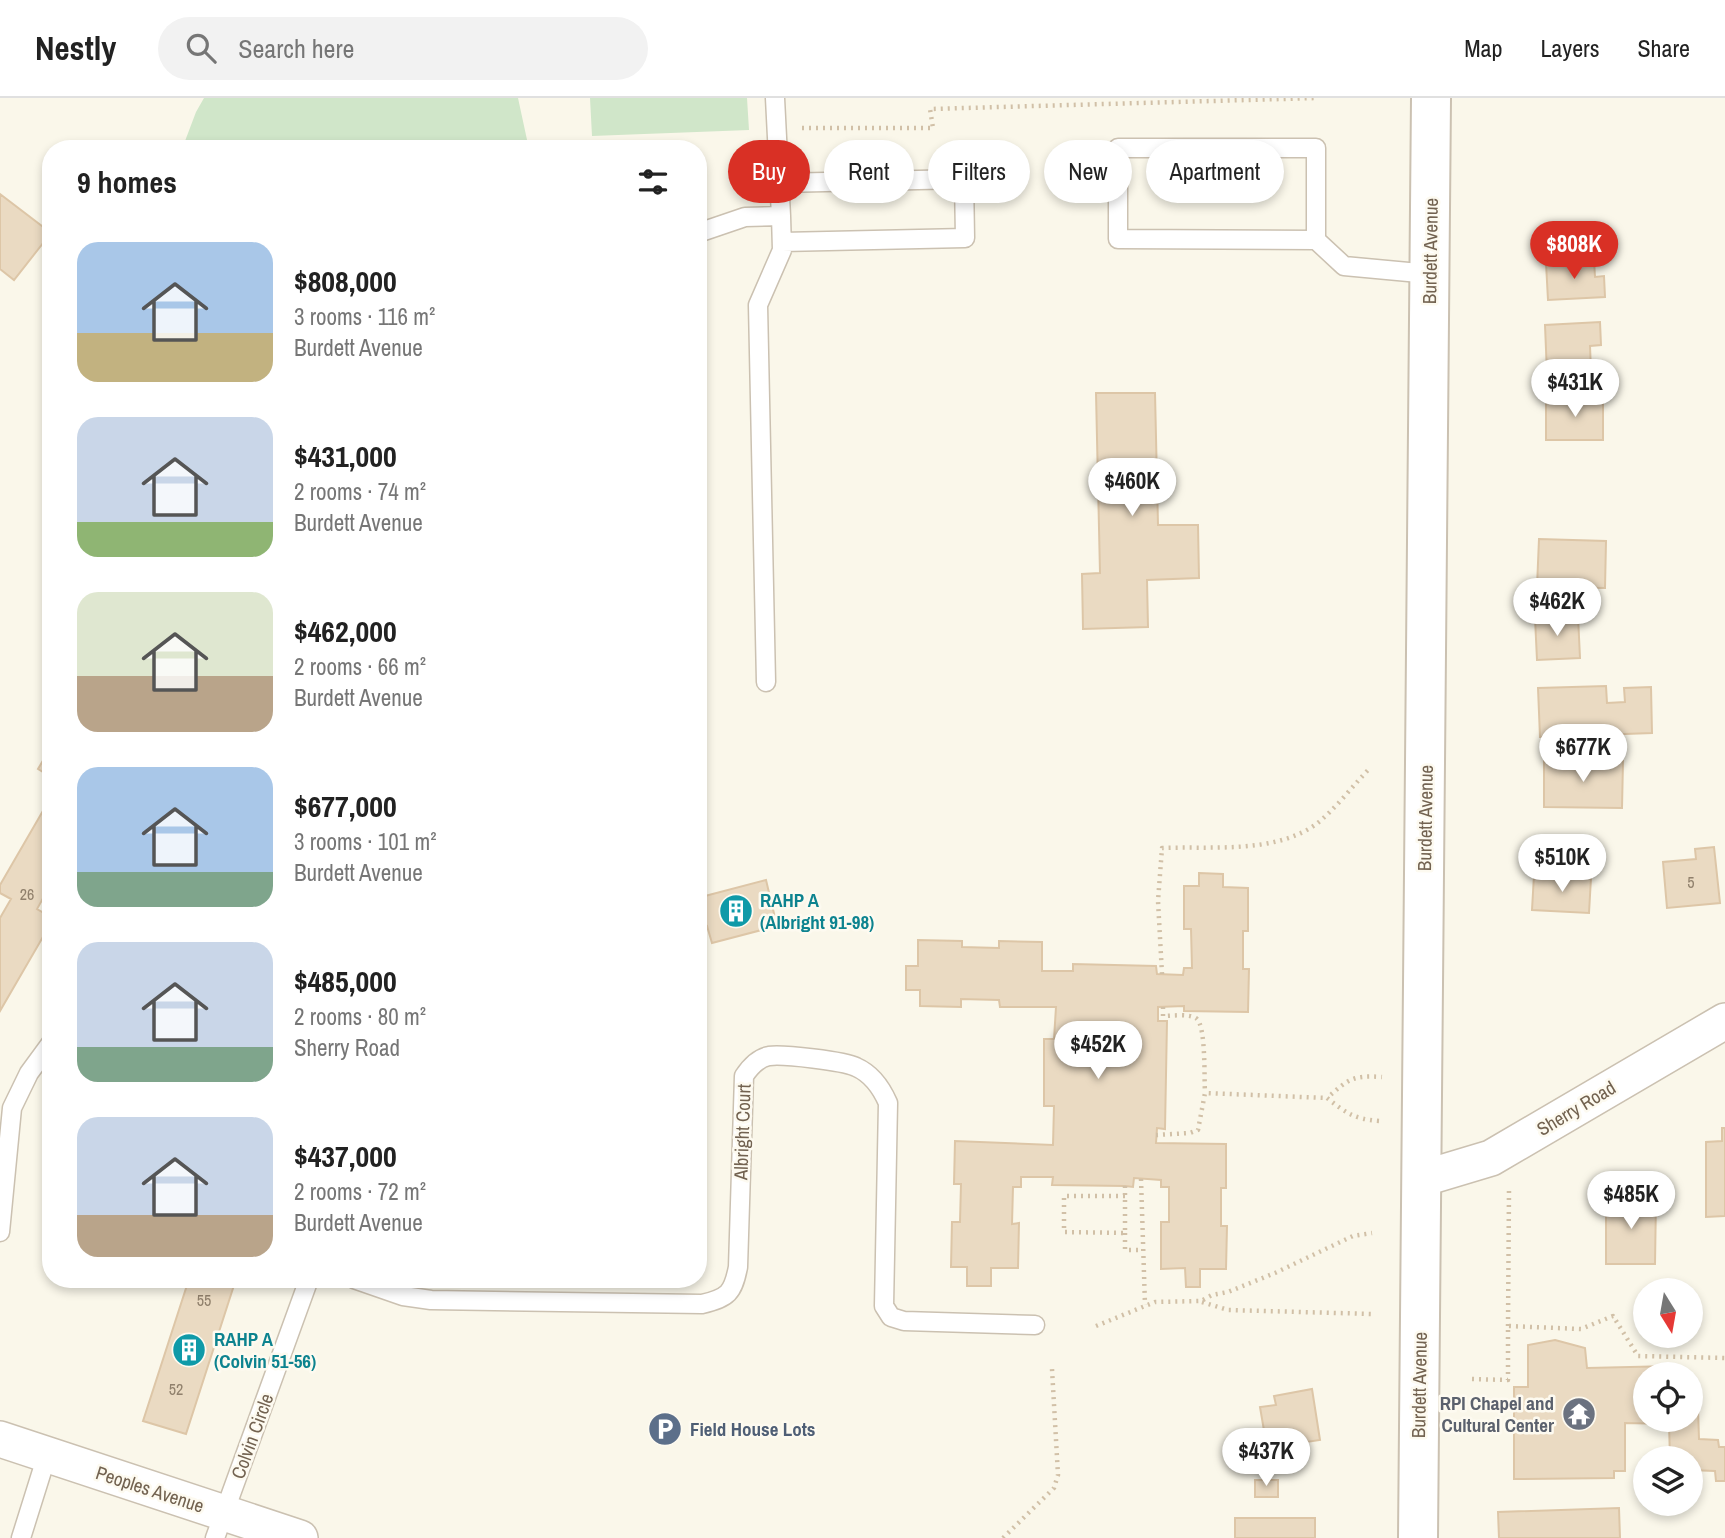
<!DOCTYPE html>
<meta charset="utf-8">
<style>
body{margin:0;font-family:"Archivo Narrow",sans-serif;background:#f2f2f2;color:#222;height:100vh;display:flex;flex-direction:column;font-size:26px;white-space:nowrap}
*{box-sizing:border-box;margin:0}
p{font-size:23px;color:#767676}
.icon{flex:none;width:38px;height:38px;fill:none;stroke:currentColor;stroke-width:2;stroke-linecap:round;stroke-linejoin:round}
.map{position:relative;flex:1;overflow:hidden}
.side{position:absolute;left:42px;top:42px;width:665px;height:1148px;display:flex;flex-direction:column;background:#fff;border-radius:28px;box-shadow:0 4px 10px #0003}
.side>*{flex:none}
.top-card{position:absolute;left:728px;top:42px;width:665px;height:63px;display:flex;gap:14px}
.needle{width:46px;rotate:169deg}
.tools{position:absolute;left:1633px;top:1180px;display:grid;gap:14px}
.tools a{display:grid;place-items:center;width:70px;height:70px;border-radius:50%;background:#fff;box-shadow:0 4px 10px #0003;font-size:35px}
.price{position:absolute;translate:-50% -60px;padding:0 16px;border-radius:24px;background:#fff;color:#222;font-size:23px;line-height:46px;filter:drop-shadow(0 2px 4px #0008)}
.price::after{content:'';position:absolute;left:50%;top:42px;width:21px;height:16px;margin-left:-10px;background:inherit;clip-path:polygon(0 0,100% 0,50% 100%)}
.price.on{background:#d93025;color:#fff}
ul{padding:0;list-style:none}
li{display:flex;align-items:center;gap:21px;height:175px;padding:0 35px}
li span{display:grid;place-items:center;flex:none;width:196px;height:140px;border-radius:21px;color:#555}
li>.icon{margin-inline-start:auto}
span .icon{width:84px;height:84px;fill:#fffc;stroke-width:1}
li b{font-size:30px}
h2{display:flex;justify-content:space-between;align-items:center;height:84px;padding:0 35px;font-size:30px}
.pill{padding:0 24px;border-radius:32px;background:#fff;box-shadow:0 4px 10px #0003;font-size:24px;line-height:63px}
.pill.on{background:#d93025;color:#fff}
header{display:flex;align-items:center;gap:42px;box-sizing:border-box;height:98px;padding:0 35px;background:#fff;border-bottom:2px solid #e0e0e0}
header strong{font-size:33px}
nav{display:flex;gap:38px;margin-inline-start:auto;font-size:24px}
.search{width:490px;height:63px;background:#f2f2f2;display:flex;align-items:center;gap:18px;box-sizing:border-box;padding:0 24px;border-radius:38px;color:#767676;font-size:26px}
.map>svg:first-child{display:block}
.green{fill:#d0e6c9}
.building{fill:#eadac2;stroke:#ddc6a7;stroke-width:2}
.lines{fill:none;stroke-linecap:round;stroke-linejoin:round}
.service-casing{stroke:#cbc1b1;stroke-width:21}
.minor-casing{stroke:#cbc1b1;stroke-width:38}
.tertiary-casing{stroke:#cbc1b1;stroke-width:42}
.path{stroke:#d1c0a7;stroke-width:4.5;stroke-dasharray:2 5;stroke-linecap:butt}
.service{stroke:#fff;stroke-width:18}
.minor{stroke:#fff;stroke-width:35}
.tertiary{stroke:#fff;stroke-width:38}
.labels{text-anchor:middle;stroke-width:5;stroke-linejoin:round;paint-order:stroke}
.number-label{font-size:16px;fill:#90806c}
.street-label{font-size:19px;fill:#726250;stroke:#fdfaf0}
.culture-label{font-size:19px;font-weight:bold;fill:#0d838f;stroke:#fdfaf0;text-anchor:start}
.worship-label{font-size:19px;font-weight:bold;fill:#5b616d;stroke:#fdfaf0;text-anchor:end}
.service-label{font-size:19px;font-weight:bold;fill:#4e5e75;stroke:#fdfaf0;text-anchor:start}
</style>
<header>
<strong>Nestly</strong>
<div class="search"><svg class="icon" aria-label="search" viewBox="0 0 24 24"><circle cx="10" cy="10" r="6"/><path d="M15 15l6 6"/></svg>Search here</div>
<nav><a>Map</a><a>Layers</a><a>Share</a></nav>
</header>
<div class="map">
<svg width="1725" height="1440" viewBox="0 0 1725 1440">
<rect width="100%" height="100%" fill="#faf7ea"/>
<!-- green -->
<path class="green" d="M204,0H518L529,51H182L196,14Z
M590,0H747L749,32L592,38Z"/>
<!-- building -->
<path class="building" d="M0,96L51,135L14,182L0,171Z
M1594,162L1595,179L1604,178L1605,199L1548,202L1546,165Z
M1600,224L1601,247L1590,248L1591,273L1547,276L1545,227Z
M1096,295H1155L1158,427H1198L1199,480L1147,482L1148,529L1083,531L1082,476L1100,475Z
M1546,301H1603V342H1546Z
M1539,441L1606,443L1605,490L1537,489Z
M1578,518L1580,560L1537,562L1535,520Z
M1606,588L1607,605L1625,604L1624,590L1651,589L1652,635L1540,639L1538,590Z
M51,649V679L38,671Z
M1544,662L1623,663L1622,710L1544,709Z
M51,699V786L37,811L51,819V825L0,913V820L11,801L0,795V787Z
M1714,749L1720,805L1667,810L1663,764L1696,761L1695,751Z
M1199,775L1223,776V789L1248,790V833H1243V871H1249L1248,914L1184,913V908L1158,909V923H1167L1165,1031L1157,1030L1156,1045L1226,1046V1090H1221V1128H1227L1226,1171H1200V1189H1186L1185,1170L1161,1171V1124H1169V1089H1161V1082L1134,1080L1133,1089L1125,1088L1052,1087L1053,1079H1021V1089H1013L1012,1126L1019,1125L1018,1170H991V1188H967V1169H951L952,1124H960L961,1086H954L955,1043L1053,1047L1054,1008H1044V941H1054L1056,909H1000L999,902L961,901V909L920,908V892H906V868H918V842L962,843V849L999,850V843L1042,844V873H1073V866L1156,868L1157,876L1183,877L1184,870H1192L1191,831H1184V788H1199Z
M1534,777L1591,780L1589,815L1532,812Z
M701,781L705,798L766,782L777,828L712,845L707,828L698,830V782Z
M1722,1030H1725V1118L1706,1119V1044L1722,1043Z
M1606,1101H1656L1655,1166H1606Z
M189,1181H236L186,1336L143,1323Z
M1555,1242L1585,1250L1587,1270L1672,1268L1673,1276H1645V1321H1690V1310H1698L1699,1341L1718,1342L1719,1349H1725V1383H1716L1715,1373L1690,1372V1360H1670L1669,1326L1625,1325V1373H1614V1380L1514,1381V1289H1528V1247Z
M1312,1291L1320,1342L1267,1350L1260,1309L1276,1307L1274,1298Z
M1255,1382H1278V1399H1255Z
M1619,1410L1620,1440H1499L1498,1414Z
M1235,1420H1315V1440H1235Z"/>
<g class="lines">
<!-- service casing -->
<g class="service-casing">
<path id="service" d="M779,85L964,81L965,140L782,144
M698,135L745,119L781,118L775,0
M1316,142L1118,141V50H1316V142L1344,168L1430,176
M766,584L758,207L782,152L781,118
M0,1134L12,1010L29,975L51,945
M354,1181L403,1198L431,1202L702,1206C728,1200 733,1195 738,1169L744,978C750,969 758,960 769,958C783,956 844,963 856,969C872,976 881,989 888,1005L884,1208L891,1219L904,1223L1035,1227
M21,1440L47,1357
M215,1440L309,1181"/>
</g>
<!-- minor casing -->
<g class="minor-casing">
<path id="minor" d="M1421,1081L1491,1060L1725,923
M0,1341L300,1440"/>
</g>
<!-- tertiary casing -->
<g class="tertiary-casing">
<path id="tertiary" d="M1418,1440L1431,0"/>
</g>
<!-- path -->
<path class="path" d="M802,30H933L930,11L1317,0
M1162,876L1158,803L1162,750C1210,748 1273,756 1315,727C1334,713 1354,686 1371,669
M1163,909V918C1171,918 1190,915 1197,921C1206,930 1204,980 1205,995
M1379,1023C1354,1021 1346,1015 1327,1000C1349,981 1352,977 1382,979
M1156,1037L1190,1035L1198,1032L1205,995L1327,1000
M1141,1081L1145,1207
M1125,1098H1064V1134L1125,1135V1088
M1125,1135V1152H1142
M1202,1204L1228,1212L1373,1216
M1096,1228L1155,1204L1201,1203L1212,1197L1228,1194L1275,1175L1353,1138L1372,1135
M1508,1228L1509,1091
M1472,1281L1508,1282V1228L1581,1231L1613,1218L1638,1258L1725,1260
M1003,1440L1054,1390L1058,1377L1052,1271"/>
<!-- service -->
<use href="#service" class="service"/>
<!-- minor -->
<use href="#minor" class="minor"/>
<!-- tertiary -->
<use href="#tertiary" class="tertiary"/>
</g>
<!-- icons -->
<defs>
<g id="building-disc" transform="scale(1.75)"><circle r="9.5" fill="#0f9aa8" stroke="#fdfaf0"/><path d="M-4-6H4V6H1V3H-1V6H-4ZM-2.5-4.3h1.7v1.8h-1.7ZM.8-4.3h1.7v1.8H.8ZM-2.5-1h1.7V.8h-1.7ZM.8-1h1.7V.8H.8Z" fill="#fff"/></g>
<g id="temple-disc" transform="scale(1.75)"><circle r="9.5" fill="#6b7280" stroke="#fdfaf0"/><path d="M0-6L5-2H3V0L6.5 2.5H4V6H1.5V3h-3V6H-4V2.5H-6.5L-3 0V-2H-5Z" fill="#fff"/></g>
<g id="parking-disc" transform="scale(1.75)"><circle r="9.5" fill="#5c6f8a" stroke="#fdfaf0"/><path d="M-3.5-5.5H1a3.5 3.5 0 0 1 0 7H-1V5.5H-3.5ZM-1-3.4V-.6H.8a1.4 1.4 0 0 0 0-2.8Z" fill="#fff"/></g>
</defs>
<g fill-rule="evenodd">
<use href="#building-disc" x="736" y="813"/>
<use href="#building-disc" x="189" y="1252"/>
<use href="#temple-disc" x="1579" y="1316"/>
<use href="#parking-disc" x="665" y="1331"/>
</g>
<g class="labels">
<!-- number labels -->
<g class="number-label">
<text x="1691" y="790">5</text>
<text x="27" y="802">26</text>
<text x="204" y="1208">55</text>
<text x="176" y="1297">52</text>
</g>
<!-- street labels -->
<g class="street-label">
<text transform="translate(1430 153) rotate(-89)" y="7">Burdett Avenue</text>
<text transform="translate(1425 720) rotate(-89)" y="7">Burdett Avenue</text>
<text transform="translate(1576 1010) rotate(-31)" y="7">Sherry Road</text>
<text transform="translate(742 1034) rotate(-88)" y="7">Albright Court</text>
<text transform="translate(1419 1287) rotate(-89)" y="7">Burdett Avenue</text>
<text transform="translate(252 1338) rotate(-70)" y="7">Colvin Circle</text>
<text transform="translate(150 1391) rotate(18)" y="7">Peoples Avenue</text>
</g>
<!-- culture labels -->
<g class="culture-label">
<text x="760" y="809">RAHP A<tspan x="760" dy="22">(Albright 91-98)</tspan></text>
<text x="214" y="1248">RAHP A<tspan x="214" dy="22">(Colvin 51-56)</tspan></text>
</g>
<!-- worship labels -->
<g class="worship-label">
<text x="1554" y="1312">RPI Chapel and<tspan x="1554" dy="22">Cultural Center</tspan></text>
</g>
<!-- service labels -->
<g class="service-label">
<text x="690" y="1338">Field House Lots</text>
</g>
</g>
</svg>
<div class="tools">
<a><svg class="needle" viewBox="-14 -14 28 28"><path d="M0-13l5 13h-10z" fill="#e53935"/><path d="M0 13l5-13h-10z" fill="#767676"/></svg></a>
<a><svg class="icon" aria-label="locate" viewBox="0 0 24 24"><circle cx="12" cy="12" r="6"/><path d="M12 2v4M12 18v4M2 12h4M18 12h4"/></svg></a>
<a><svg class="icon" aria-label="layers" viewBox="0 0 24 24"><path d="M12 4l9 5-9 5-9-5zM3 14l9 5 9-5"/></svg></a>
</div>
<b class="price on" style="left:1574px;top:183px">$808K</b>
<b class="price" style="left:1575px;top:321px">$431K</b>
<b class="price" style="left:1132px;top:420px">$460K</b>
<b class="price" style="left:1557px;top:540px">$462K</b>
<b class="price" style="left:1583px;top:686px">$677K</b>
<b class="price" style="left:1562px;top:796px">$510K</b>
<b class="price" style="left:1098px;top:983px">$452K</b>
<b class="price" style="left:1631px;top:1133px">$485K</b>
<b class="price" style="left:1266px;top:1390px">$437K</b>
<div class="top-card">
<a class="pill on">Buy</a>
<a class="pill">Rent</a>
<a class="pill">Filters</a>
<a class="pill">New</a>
<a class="pill">Apartment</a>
</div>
<section class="side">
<h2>9 homes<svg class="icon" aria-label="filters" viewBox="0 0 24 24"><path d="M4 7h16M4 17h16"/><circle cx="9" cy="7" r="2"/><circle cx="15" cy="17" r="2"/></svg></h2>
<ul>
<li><span style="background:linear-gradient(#a9c7e8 65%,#c2b280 0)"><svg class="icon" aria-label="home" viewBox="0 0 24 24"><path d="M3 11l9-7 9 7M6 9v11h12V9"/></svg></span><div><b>$808,000</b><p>3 rooms · 116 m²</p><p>Burdett Avenue</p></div></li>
<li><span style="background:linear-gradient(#c9d6e8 75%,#8fb573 0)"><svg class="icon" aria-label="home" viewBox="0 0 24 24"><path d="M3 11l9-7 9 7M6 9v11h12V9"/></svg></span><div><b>$431,000</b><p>2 rooms · 74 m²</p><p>Burdett Avenue</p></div></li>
<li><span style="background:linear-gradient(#dfe7d0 60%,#b9a48a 0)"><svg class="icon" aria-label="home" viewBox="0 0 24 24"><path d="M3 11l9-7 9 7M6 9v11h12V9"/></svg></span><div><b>$462,000</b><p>2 rooms · 66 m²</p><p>Burdett Avenue</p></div></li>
<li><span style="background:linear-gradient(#a9c7e8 75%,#7fa58c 0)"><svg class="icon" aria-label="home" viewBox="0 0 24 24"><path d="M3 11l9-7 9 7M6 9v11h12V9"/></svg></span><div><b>$677,000</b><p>3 rooms · 101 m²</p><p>Burdett Avenue</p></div></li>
<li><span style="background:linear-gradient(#c9d6e8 75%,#7fa58c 0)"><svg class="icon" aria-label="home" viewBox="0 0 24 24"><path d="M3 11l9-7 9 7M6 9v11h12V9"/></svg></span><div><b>$485,000</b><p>2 rooms · 80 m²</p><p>Sherry Road</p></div></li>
<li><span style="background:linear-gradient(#c9d6e8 70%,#b9a48a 0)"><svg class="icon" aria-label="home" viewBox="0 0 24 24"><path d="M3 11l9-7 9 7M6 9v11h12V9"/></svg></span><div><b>$437,000</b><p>2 rooms · 72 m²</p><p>Burdett Avenue</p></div></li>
</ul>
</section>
</div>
